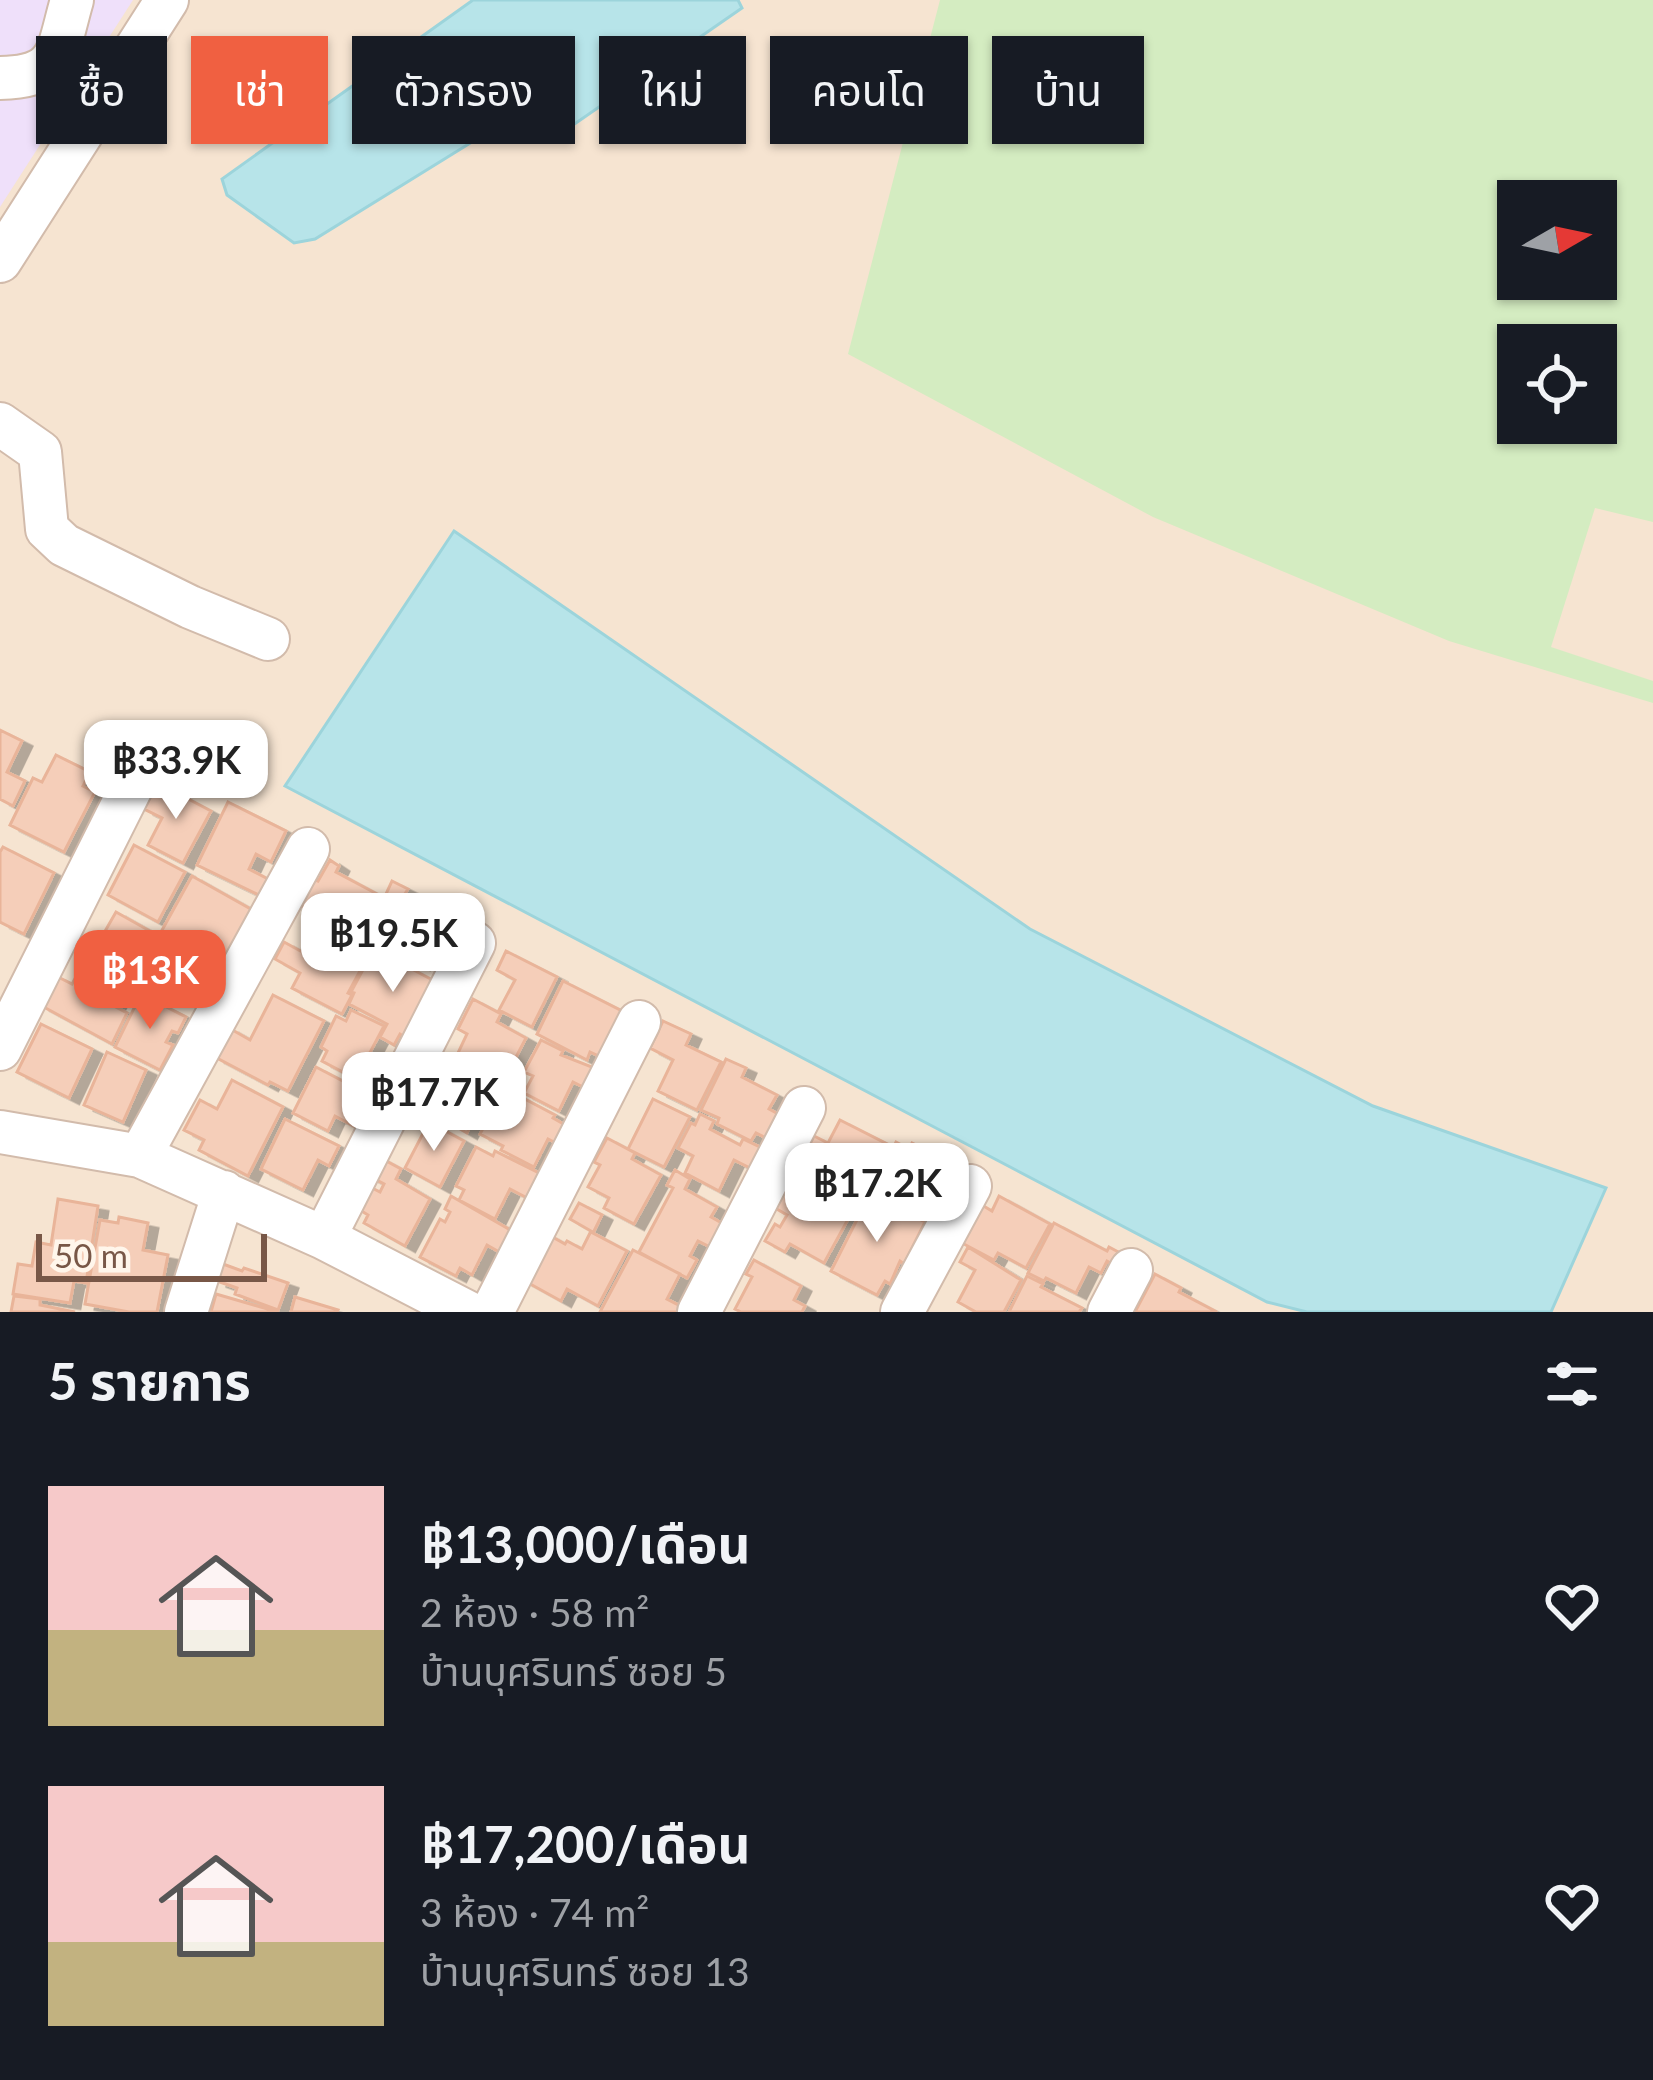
<!DOCTYPE html>
<html lang="th">
<meta charset="utf-8">
<style>
body{margin:0;font-family:Lato,"Noto Sans Thai",sans-serif;background:#242831;color:#f1f3f6;height:100vh;display:flex;flex-direction:column;font-size:45px;white-space:nowrap}
*{box-sizing:border-box;margin:0}
p{font-size:39px;color:#9ea1a6}
.icon{flex:none;width:66px;height:66px;fill:none;stroke:currentColor;stroke-width:2;stroke-linecap:round;stroke-linejoin:round}
.map{position:relative;height:1312px;overflow:hidden}
.side{display:flex;flex-direction:column;background:#171b24;flex:1}
.side>*{flex:none}
.banner{position:absolute;left:36px;top:36px;width:1581px;height:108px;display:flex;gap:24px}
.needle{width:78px;rotate:81deg}
.fabs{position:absolute;left:1497px;top:180px;display:grid;gap:24px}
.fabs a{display:grid;place-items:center;width:120px;height:120px;border-radius:0px;background:#171b24;box-shadow:0 3px 9px #0004;font-size:60px}
.scale{position:absolute;left:36px;bottom:30px;width:231px;box-sizing:border-box;padding-left:12px;border:6px solid #785747;border-top:0;font-size:33px;line-height:42px;white-space:nowrap;color:#785747;-webkit-text-stroke:9px #fff6eb;paint-order:stroke}
.price{position:absolute;translate:-50% -102px;padding:0 27px;border-radius:24px;background:#fff;color:#222;font-size:39px;line-height:78px;filter:drop-shadow(0 3px 6px #0008)}
.price::after{content:'';position:absolute;left:50%;top:72px;width:36px;height:27px;margin-left:-18px;background:inherit;clip-path:polygon(0 0,100% 0,50% 100%)}
.price.active{background:#f06041;color:#fff}
ul{padding:0;list-style:none}
li{display:flex;align-items:center;gap:36px;height:300px;padding:0 48px}
li span{display:grid;place-items:center;flex:none;width:336px;height:240px;border-radius:0px;color:#555}
li>.icon{margin-inline-start:auto}
span .icon{width:144px;height:144px;fill:#fffc;stroke-width:1}
li b{font-size:51px}
h2{display:flex;justify-content:space-between;align-items:center;height:144px;padding:0 48px;font-size:51px}
.chip{padding:0 42px;border-radius:0px;background:#171b24;box-shadow:0 3px 9px #0004;font-size:42px;line-height:108px}
.chip.active{background:#f06041;color:#fff}
.map>svg:first-child{display:block}
.residential{fill:#f6e4d1;fill-rule:evenodd}
.education{fill:#efe0fa}
.green{fill:#d4ecc1;fill-rule:evenodd}
.water{fill:#b7e4e9;stroke:#9cd4db;stroke-width:3}
.building{fill:#f5ceb9;stroke:#e9b499;stroke-width:3;filter:url(#shadow)}
.lines{fill:none;stroke-linecap:round;stroke-linejoin:round}
.minor-casing{stroke:#d2bbab;stroke-width:46}
.minor{stroke:#fff;stroke-width:42}
</style>
<div class="map">
<svg width="1653" height="1312" viewBox="0 0 1653 1312">
<defs>
<filter id="shadow"><feDropShadow dx="10" dy="5.5" stdDeviation="0" flood-color="#0004"/></filter>
</defs>
<rect width="100%" height="100%" fill="#fef2e4"/>
<!-- residential -->
<path class="residential" d="M0,0H1653V1312H0ZM1518,201H1596V279H1518ZM1518,345H1596V423H1518Z"/>
<!-- education -->
<path class="education" d="M0,0H133L0,207Z"/>
<!-- green -->
<path class="green" d="M940,0H1653V522L1595,508L1551,647L1653,681V703L1449,641L1153,517L848,354ZM1518,201H1596V279H1518ZM1518,345H1596V423H1518Z"/>
<!-- water -->
<path class="water" d="M473,0H738L742,8L563,132L501,124L315,239L294,243L227,195L222,179Z
M454,531L1030,929L1373,1106L1606,1188L1551,1312H1307L1267,1302L285,786Z"/>
<!-- building -->
<path class="building" d="M0,730L22,741L7,772L25,781L13,806L0,799Z
M56,755L90,772L83,786L95,792L64,852L10,825L33,778L42,782Z
M158,783L211,811L183,863L148,845L162,818L144,809Z
M228,802L286,831L271,862L256,854L249,869L268,879L259,895L197,865Z
M134,845L185,872L158,922L108,895Z
M3,847L54,873L24,934L0,922V852Z
M330,860L339,866L336,872L394,903L372,945L368,942L364,949L309,919L313,912L300,905L313,879L318,881Z
M192,876L256,912L222,972L206,963L190,992L154,972L172,939L161,932Z
M392,881L408,889L403,897L464,928L454,948L443,942L441,947L432,942L420,964L389,948L394,938L381,931L396,902L385,896Z
M116,912L157,935L133,978L92,954Z
M326,937L367,958L348,993L352,995L342,1014L292,988L300,973L275,959L284,942L315,959Z
M374,949L440,984L410,1040L400,1034L394,1045L380,1037L387,1024L349,1004L354,993L351,992Z
M506,951L557,977L532,1027L499,1010L515,980L497,970Z
M82,966L123,988L114,1006L127,1013L112,1044L40,1005L56,976L72,984Z
M563,981L624,1012L601,1057L590,1052L587,1060L537,1034Z
M141,994L186,1017L178,1033L172,1031L166,1042L173,1045L160,1070L115,1047Z
M273,995L324,1021L288,1091L270,1082L268,1085L215,1057L229,1028L250,1040Z
M473,999L501,1014L497,1022L526,1038L504,1080L457,1055L467,1034L458,1029Z
M351,1010L384,1026L356,1079L322,1061L327,1051L321,1047L336,1016L346,1021Z
M663,1021L691,1034L686,1045L721,1062L697,1110L658,1091L673,1060L650,1048Z
M41,1024L92,1049L69,1098L17,1072Z
M541,1040L563,1051L561,1055L597,1069L587,1089L573,1082L559,1111L524,1093L533,1076L524,1072Z
M107,1052L146,1070L123,1122L84,1105Z
M442,1053L469,1068L466,1074L490,1087L467,1133L416,1103Z
M726,1059L746,1068L742,1077L777,1095L769,1109L780,1115L768,1139L756,1133L751,1141L717,1124L719,1118L701,1110Z
M316,1067L375,1098L359,1129L335,1116L328,1131L293,1113Z
M232,1080L283,1107L248,1176L199,1150L204,1140L184,1130L200,1100L217,1109Z
M504,1088L555,1115L553,1118L567,1126L558,1144L548,1139L534,1167L501,1150L503,1146L480,1134Z
M653,1099L690,1117L664,1167L628,1149Z
M700,1114L714,1121L710,1129L740,1145L743,1139L764,1149L754,1170L734,1160L719,1191L685,1173L693,1156L678,1148L691,1123L695,1125Z
M285,1119L339,1146L329,1166L318,1160L303,1190L261,1169Z
M840,1120L893,1147L862,1208L823,1188L831,1174L802,1159L814,1136L828,1143Z
M429,1122L464,1141L440,1187L405,1168Z
M607,1138L635,1153L632,1159L661,1175L634,1224L604,1208L609,1198L588,1187L600,1165L594,1162Z
M896,1142L909,1149L912,1143L958,1166L946,1190L938,1186L921,1220L878,1198L881,1191L874,1187Z
M476,1147L493,1156L495,1151L543,1175L531,1200L510,1189L495,1219L459,1200L464,1190L456,1186Z
M377,1156L401,1169L396,1179L430,1199L405,1246L364,1223L368,1215L360,1210L372,1188L380,1192L384,1184L367,1175Z
M675,1170L690,1179L685,1189L717,1207L711,1217L727,1226L714,1249L698,1241L690,1256L697,1260L687,1278L639,1252L673,1188L667,1185Z
M793,1178L852,1212L824,1263L790,1244L785,1252L765,1241L775,1224L780,1227L787,1215L775,1208Z
M870,1194L925,1222L904,1264L900,1261L890,1284L885,1281L877,1295L831,1271Z
M451,1196L512,1231L501,1253L487,1245L472,1275L460,1268L456,1276L420,1257L440,1219L445,1222L450,1212L445,1209Z
M999,1196L1050,1224L1026,1268L998,1253L994,1260L962,1243L982,1205L992,1211Z
M58,1199L98,1206L86,1283L74,1281L70,1303L13,1294L18,1264L32,1266L36,1242L51,1245Z
M579,1203L602,1215L593,1233L627,1251L598,1306L567,1289L561,1301L523,1280L547,1234L565,1244L567,1241L582,1249L591,1231L570,1219Z
M119,1217L148,1223L143,1250L168,1255L157,1312H129L85,1304L100,1220L118,1223Z
M1054,1223L1107,1251L1109,1247L1124,1255L1117,1267L1107,1261L1101,1273L1089,1267L1076,1293L1046,1278L1044,1281L1028,1273Z
M968,1247L1021,1280L1004,1312H976L958,1302L975,1270L960,1262Z
M633,1250L680,1274L667,1299L684,1308L682,1312H600Z
M754,1260L801,1286L794,1300L805,1306L802,1312H741L735,1309L752,1277L746,1274Z
M223,1264L242,1271L244,1268L288,1283L278,1310L235,1294L237,1288L217,1281Z
M1155,1274L1181,1288L1179,1292L1217,1312H1135Z
M1027,1276L1043,1284L1041,1287L1082,1308L1079,1312H1009Z
M216,1294L278,1312H211Z
M14,1296L40,1299V1305L75,1312H11Z
M295,1297L338,1310L337,1312H291Z"/>
<g class="lines">
<!-- minor casing -->
<g class="minor-casing">
<path id="minor" d="M0,78C62,77 57,51 72,0
M0,261L167,0
M0,424L40,452L47,529L64,545L190,607L268,639
M0,1049L143,764
M0,1132L140,1156L324,1238L467,1312
M140,1156L308,849
M324,1238L474,943
M186,1312L224,1192
M492,1312L639,1022
M699,1312L804,1108
M902,1312L970,1186
M1109,1312L1131,1270"/>
</g>
<!-- minor -->
<use href="#minor" class="minor"/>
</g>
</svg>
<div class="fabs">
<a><svg class="needle" viewBox="-14 -14 28 28"><path d="M0-13l5 13h-10z" fill="#e53935"/><path d="M0 13l5-13h-10z" fill="#9ea1a6"/></svg></a>
<a><svg class="icon" aria-label="locate" viewBox="0 0 24 24"><circle cx="12" cy="12" r="6"/><path d="M12 2v4M12 18v4M2 12h4M18 12h4"/></svg></a>
</div>
<div class="scale">50 m</div>
<b class="price" style="left:176px;top:822px">฿33.9K</b>
<b class="price" style="left:393px;top:995px">฿19.5K</b>
<b class="price active" style="left:150px;top:1032px">฿13K</b>
<b class="price" style="left:434px;top:1154px">฿17.7K</b>
<b class="price" style="left:877px;top:1245px">฿17.2K</b>
<div class="banner">
<a class="chip">ซื้อ</a>
<a class="chip active">เช่า</a>
<a class="chip">ตัวกรอง</a>
<a class="chip">ใหม่</a>
<a class="chip">คอนโด</a>
<a class="chip">บ้าน</a>
</div>
</div>
<section class="side">
<h2>5 รายการ<svg class="icon" aria-label="filters" viewBox="0 0 24 24"><path d="M4 7h16M4 17h16"/><circle cx="9" cy="7" r="2"/><circle cx="15" cy="17" r="2"/></svg></h2>
<ul>
<li><span style="background:linear-gradient(#f6c9c9 60%,#c2b280 0)"><svg class="icon" aria-label="home" viewBox="0 0 24 24"><path d="M3 11l9-7 9 7M6 9v11h12V9"/></svg></span><div><b>฿13,000/เดือน</b><p>2 ห้อง · 58 m²</p><p>บ้านบุศรินทร์ ซอย 5</p></div><svg class="icon" aria-label="heart" viewBox="0 0 24 24"><path d="M12 20l-8-8c-3-5 5-10 8-4 3-6 11-1 8 4z"/></svg></li>
<li><span style="background:linear-gradient(#f6c9c9 65%,#c2b280 0)"><svg class="icon" aria-label="home" viewBox="0 0 24 24"><path d="M3 11l9-7 9 7M6 9v11h12V9"/></svg></span><div><b>฿17,200/เดือน</b><p>3 ห้อง · 74 m²</p><p>บ้านบุศรินทร์ ซอย 13</p></div><svg class="icon" aria-label="heart" viewBox="0 0 24 24"><path d="M12 20l-8-8c-3-5 5-10 8-4 3-6 11-1 8 4z"/></svg></li>
</ul>
</section>
